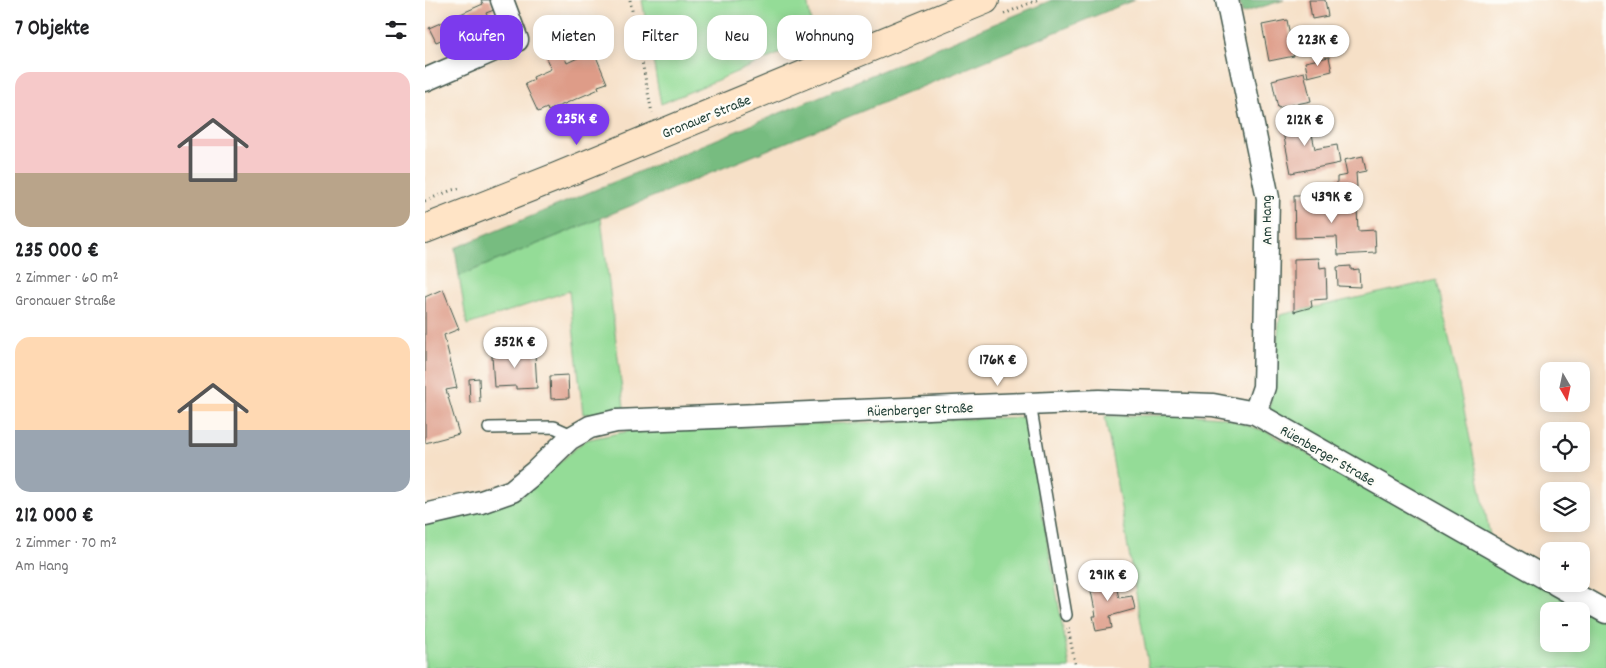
<!DOCTYPE html>
<html lang="de">
<meta charset="utf-8">
<style>
body{margin:0;font-family:Dekko,sans-serif;background:#f2f2f2;color:#202124;height:100vh;display:flex;flex-direction:column;font-size:19px;white-space:nowrap}
*{box-sizing:border-box;margin:0}
p{font-size:16px;color:#757577}
.icon{flex:none;width:28px;height:28px;fill:none;stroke:currentColor;stroke-width:2;stroke-linecap:round;stroke-linejoin:round}
.map{position:relative;flex:1;overflow:hidden}
.details{display:flex;flex-direction:column;background:#fff;width:425px}
.details>*{flex:none}
.guide{position:absolute;left:15px;top:15px;width:475px;height:45px;display:flex;gap:10px}
.needle{width:32px;rotate:171deg}
.controls{position:absolute;left:1115px;top:362px;display:grid;gap:10px}
.controls a{display:grid;place-items:center;width:50px;height:50px;border-radius:10px;background:#fff;box-shadow:0 2px 12px #0003;font-size:25px}
.price{position:absolute;translate:-50% -42px;padding:0 11px;border-radius:18px;background:#fff;color:#222;font-size:16px;line-height:32px;filter:drop-shadow(0 1px 2px #0008)}
.price::after{content:'';position:absolute;left:50%;top:30px;width:15px;height:11px;margin-left:-8px;background:inherit;clip-path:polygon(0 0,100% 0,50% 100%)}
.price.on{background:#7c3aed;color:#fff}
ul{padding:0;list-style:none}
li{display:grid;align-content:center;gap:10px;height:265px;padding:0 15px}
li span{display:grid;place-items:center;height:155px;border-radius:15px;color:#555}
li>.icon{margin-inline-start:auto}
span .icon{width:90px;height:90px;fill:#fffc;stroke-width:1}
li b{font-size:21px}
h2{display:flex;justify-content:space-between;align-items:center;height:60px;padding:0 15px;font-size:21px}
.tag{padding:0 18px;border-radius:15px;background:#fff;box-shadow:0 2px 12px #0003;font-size:18px;line-height:45px}
.tag.on{background:#7c3aed;color:#fff}
main{display:flex;flex:1;min-height:0}
.map>svg:first-child{display:block}
.green{fill:#94dc97;stroke:#5a8c66;fill-rule:evenodd}
.forest{fill:#77bc80;stroke:#4b7c5a}
.building{fill:#de9c88}
.lines{fill:none;stroke-linecap:round;stroke-linejoin:round}
.lane-casing{stroke:#3f554a;stroke-width:14}
.street-casing{stroke:#3f554a;stroke-width:25}
.secondary-casing{stroke:#3f554a;stroke-width:30}
.path{stroke:#3f554a;stroke-width:3;stroke-dasharray:1 4;stroke-linecap:butt}
.lane{stroke:#fff;stroke-width:11}
.street{stroke:#fff;stroke-width:22}
.secondary{stroke:#ffe4c6;stroke-width:28}
.labels{text-anchor:middle;stroke-width:5;stroke-linejoin:round;paint-order:stroke}
.street-label{font-size:15px;fill:#1f3d34;stroke:#fdfcf7}
</style>
<main>
<section class="details">
<h2>7 Objekte<svg class="icon" aria-label="filters" viewBox="0 0 24 24"><path d="M4 7h16M4 17h16"/><circle cx="9" cy="7" r="2"/><circle cx="15" cy="17" r="2"/></svg></h2>
<ul>
<li><span style="background:linear-gradient(#f6c9c9 65%,#b9a48a 0)"><svg class="icon" aria-label="home" viewBox="0 0 24 24"><path d="M3 11l9-7 9 7M6 9v11h12V9"/></svg></span><div><b>235 000 €</b><p>2 Zimmer · 60 m²</p><p>Gronauer Straße</p></div></li>
<li><span style="background:linear-gradient(#ffd9b3 60%,#9aa5b1 0)"><svg class="icon" aria-label="home" viewBox="0 0 24 24"><path d="M3 11l9-7 9 7M6 9v11h12V9"/></svg></span><div><b>212 000 €</b><p>2 Zimmer · 70 m²</p><p>Am Hang</p></div></li>
</ul>
</section>
<div class="map">
<svg width="1181" height="668" viewBox="0 0 1181 668">
<rect width="100%" height="100%" fill="#fdfcf7"/>
<filter id="ink" filterUnits="userSpaceOnUse"><feTurbulence type="fractalNoise" baseFrequency=".02" numOctaves="2"/><feDisplacementMap in="SourceGraphic" scale="10" xChannelSelector="R" yChannelSelector="G"/><feConvolveMatrix kernelMatrix="1 2 1 2 8 2 1 2 1" color-interpolation-filters="sRGB"/></filter>
<filter id="wash" filterUnits="userSpaceOnUse"><feTurbulence type="fractalNoise" baseFrequency=".0096" numOctaves="4" result="noise"/><feDisplacementMap in="SourceGraphic" scale="20" xChannelSelector="R" yChannelSelector="G"/><feGaussianBlur stdDeviation="1.12" result="paint"/><feColorMatrix in="noise" values="0 0 0 0 0 0 0 0 0 0 0 0 0 0 0 0 0 1.4 0 .05"/><feComposite in="paint" operator="in"/></filter>
<g filter="url(#wash)">
<rect width="100%" height="100%" fill="#f6e0c7"/>
<!-- green -->
<path class="green" d="M217,0H382L389,39L236,104Z
M176,218L200,415L158,414L144,291L42,325L34,276Z
M1012,280L1066,540L844,414L855,315Z
M769,415L796,417L843,432L1181,619V668H724L680,416ZM1124,611H1156V644H1124Z
M600,417L645,668H0V525L96,496L160,440L204,431Z"/>
<!-- forest -->
<path class="forest" d="M627,0H709L34,276L30,248Z
M814,0H859L817,13Z"/>
<g id="blocks">
<!-- building -->
<path class="building" d="M56,0H65L69,10L61,13L69,30L67,35L31,50L26,36L11,42L4,28L58,4Z
M884,0H900L903,16L887,19Z
M862,20L865,36L874,35V31L884,29L887,46L868,50L869,56L844,61L837,25Z
M136,49L142,63L159,55L160,58L170,54L182,83L173,86L174,89L123,111L122,108L113,112L100,84L109,80L108,77L126,69L120,56Z
M904,57L907,71L883,77L880,62Z
M879,72L886,101L853,108L847,80Z
M877,112L879,123L875,124L877,136L887,134L890,149L912,145L915,163L866,173L855,117Z
M938,156L941,171L931,173L932,187L912,188V177L922,175L919,160Z
M881,193H903L904,208L932,207L933,231L950,230L951,253L913,255L912,237L870,238L869,195H881Z
M894,258L895,268L901,267L902,299L886,300L887,307L869,312V259Z
M926,266V270L934,269L935,287L913,286L912,267Z
M18,289L34,329L19,335L32,388L21,390L34,434L0,443V297Z
M101,347V354H110L112,388L91,389V386L69,387L67,356L80,355L79,348Z
M143,375L144,398L126,399L125,376Z
M54,378L55,402L45,403L44,379Z
M681,572L684,588L691,586L694,598L707,596L710,609L685,616L687,628L671,631L668,616H671L666,591H670L667,575Z"/>
</g>
</g>
<g filter="url(#ink)">
<use href="#blocks" fill-opacity="0" stroke="#3f554a" stroke-width="1"/>
<g class="lines">
<!-- lane casing -->
<g class="lane-casing">
<path id="lane" d="M605,404L641,615
M64,428L129,427L149,436"/>
</g>
<!-- street casing -->
<g class="street-casing">
<path id="street" d="M802,0L843,198L839,387L830,413
M0,80L92,40L77,0
M0,515L56,502L87,491L110,472L144,439L165,427L191,421L674,401L788,405L830,413L1124,580
M1131,584L1181,612"/>
</g>
<!-- secondary casing -->
<g class="secondary-casing">
<path id="secondary" d="M0,229L129,178L560,0"/>
</g>
<!-- path -->
<path class="path" d="M205,0L227,113
M579,14L612,0
M0,201L27,190L37,188
M643,628L651,668"/>
<!-- lane -->
<use href="#lane" class="lane"/>
<!-- street -->
<use href="#street" class="street"/>
<!-- secondary -->
<use href="#secondary" class="secondary"/>
</g>
</g>
<g class="labels">
<!-- street labels -->
<g class="street-label">
<text transform="translate(281 116) rotate(-22)" y="5">Gronauer Straße</text>
<text transform="translate(841 220) rotate(-91)" y="5">Am Hang</text>
<text transform="translate(495 409) rotate(-2)" y="5">Rüenberger Straße</text>
<text transform="translate(903 455) rotate(30)" y="5">Rüenberger Straße</text>
</g>
</g>
</svg>
<div class="controls">
<a><svg class="needle" viewBox="-14 -14 28 28"><path d="M0-13l5 13h-10z" fill="#e53935"/><path d="M0 13l5-13h-10z" fill="#757577"/></svg></a>
<a><svg class="icon" aria-label="locate" viewBox="0 0 24 24"><circle cx="12" cy="12" r="6"/><path d="M12 2v4M12 18v4M2 12h4M18 12h4"/></svg></a>
<a><svg class="icon" aria-label="layers" viewBox="0 0 24 24"><path d="M12 4l9 5-9 5-9-5zM3 14l9 5 9-5"/></svg></a>
<a>+</a>
<a>−</a>
</div>
<b class="price" style="left:893px;top:67px">223K €</b>
<b class="price on" style="left:152px;top:146px">235K €</b>
<b class="price" style="left:880px;top:147px">212K €</b>
<b class="price" style="left:907px;top:224px">439K €</b>
<b class="price" style="left:90px;top:369px">352K €</b>
<b class="price" style="left:573px;top:387px">176K €</b>
<b class="price" style="left:683px;top:602px">291K €</b>
<div class="guide">
<a class="tag on">Kaufen</a>
<a class="tag">Mieten</a>
<a class="tag">Filter</a>
<a class="tag">Neu</a>
<a class="tag">Wohnung</a>
</div>
</div>
</main>
